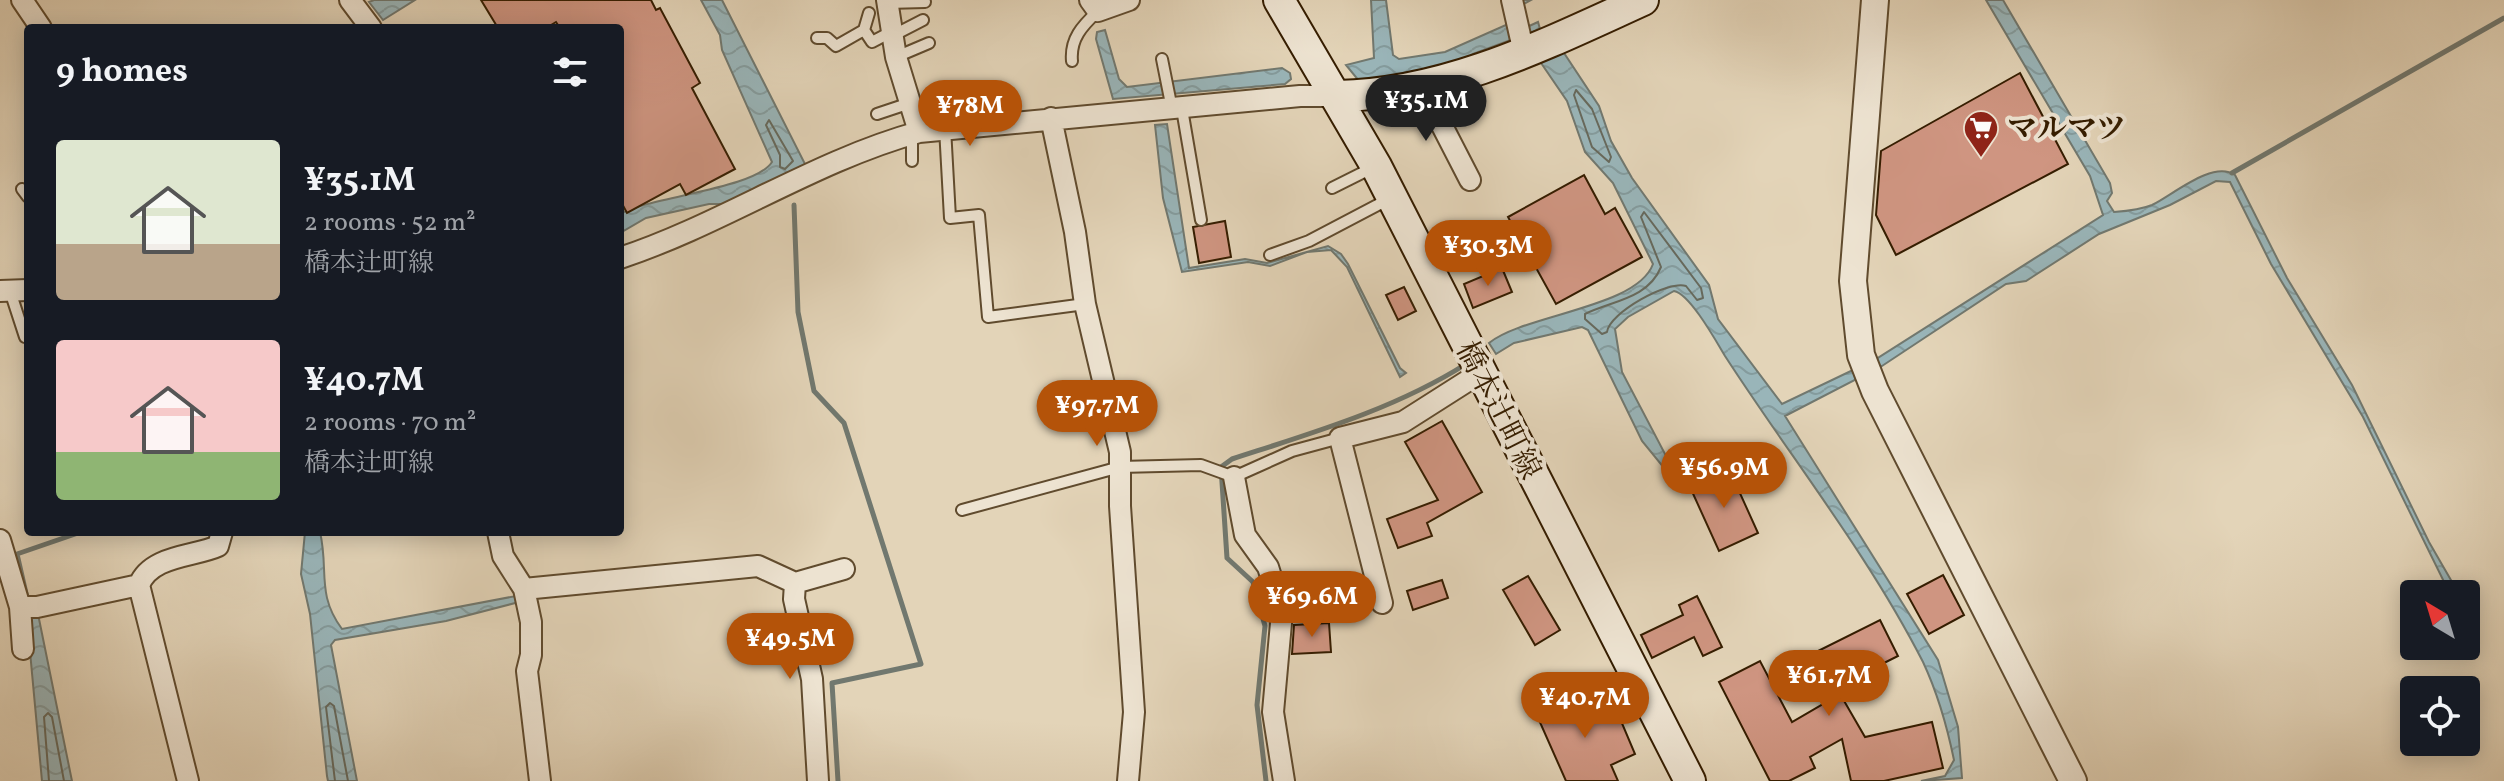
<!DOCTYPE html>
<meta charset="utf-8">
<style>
body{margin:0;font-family:Vollkorn,"Noto Serif JP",serif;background:#20242c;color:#f1f3f6;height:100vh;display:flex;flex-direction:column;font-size:30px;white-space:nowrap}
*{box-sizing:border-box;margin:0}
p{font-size:26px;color:#9ea1a6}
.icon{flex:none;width:44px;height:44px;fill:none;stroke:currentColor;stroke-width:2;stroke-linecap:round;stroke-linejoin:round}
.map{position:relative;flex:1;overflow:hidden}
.side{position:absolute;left:24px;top:24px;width:600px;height:512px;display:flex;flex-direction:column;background:#171b24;border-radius:8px;box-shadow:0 4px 20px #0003}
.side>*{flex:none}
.needle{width:52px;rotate:322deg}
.tools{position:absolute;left:2400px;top:580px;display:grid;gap:16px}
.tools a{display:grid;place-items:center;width:80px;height:80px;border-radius:8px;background:#171b24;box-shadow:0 4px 20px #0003;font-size:40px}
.price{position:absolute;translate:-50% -68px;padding:0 18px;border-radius:28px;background:#b45309;color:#fff;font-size:26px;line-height:52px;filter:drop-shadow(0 2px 4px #0008)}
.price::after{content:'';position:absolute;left:50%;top:48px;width:24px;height:18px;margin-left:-12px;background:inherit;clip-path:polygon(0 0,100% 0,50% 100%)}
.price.active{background:#222;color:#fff}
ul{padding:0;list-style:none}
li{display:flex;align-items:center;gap:24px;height:200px;padding:0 32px}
li span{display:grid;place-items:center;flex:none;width:224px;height:160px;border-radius:8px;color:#555}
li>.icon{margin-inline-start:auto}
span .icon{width:96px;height:96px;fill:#fffc;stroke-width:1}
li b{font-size:34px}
h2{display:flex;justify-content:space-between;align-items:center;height:96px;padding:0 32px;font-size:34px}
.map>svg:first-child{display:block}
.water{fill:url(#water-waves);stroke:#71786f;stroke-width:2}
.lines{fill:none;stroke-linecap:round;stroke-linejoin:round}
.shore{stroke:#67695c;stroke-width:2}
.stream{stroke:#71786f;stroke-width:5}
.building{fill:#cf9581;stroke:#351d00;stroke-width:2}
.service-casing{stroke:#604b2e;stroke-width:14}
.minor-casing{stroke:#604b2e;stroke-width:24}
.tertiary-casing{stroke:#604b2e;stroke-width:30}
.secondary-casing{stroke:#351d00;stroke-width:34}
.service{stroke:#ede3d1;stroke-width:10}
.minor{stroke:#ede3d1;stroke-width:20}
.tertiary{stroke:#ede3d1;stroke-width:26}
.secondary{stroke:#ede3d1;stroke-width:30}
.labels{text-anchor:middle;stroke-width:8;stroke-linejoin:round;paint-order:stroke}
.poi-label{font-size:30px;font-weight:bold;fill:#351d00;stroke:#ede3d1;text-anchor:start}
.street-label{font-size:30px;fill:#351d00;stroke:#ede3d1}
</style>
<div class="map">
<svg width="2504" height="781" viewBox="0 0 2504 781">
<defs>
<pattern id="water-waves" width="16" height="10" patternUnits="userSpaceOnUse" patternTransform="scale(2)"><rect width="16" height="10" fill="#99b5b9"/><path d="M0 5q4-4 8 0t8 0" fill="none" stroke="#849b9d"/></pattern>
</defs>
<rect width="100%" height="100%" fill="#e3d4b8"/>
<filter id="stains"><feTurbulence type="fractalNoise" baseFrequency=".0025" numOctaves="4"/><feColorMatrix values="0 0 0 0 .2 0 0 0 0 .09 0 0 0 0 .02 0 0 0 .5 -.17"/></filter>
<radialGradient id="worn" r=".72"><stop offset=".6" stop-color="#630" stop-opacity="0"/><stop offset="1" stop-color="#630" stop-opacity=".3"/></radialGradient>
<!-- water -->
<path class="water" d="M374,0H415L383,20L369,2Z
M701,0H722L806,166L729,204H709L646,218L620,233V214C652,196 755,189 772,162L722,50L720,35Z
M1371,0H1386L1393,55L1399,59L1445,52L1506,25L1517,0H1531L1522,5L1527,27L1538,22L1540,29L1473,54L1456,67L1359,81L1346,65L1374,58Z
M1986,0H2003L2110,183L2112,193L2107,201L2114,212C2127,211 2140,210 2152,205C2173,195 2212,160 2235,175L2287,278L2352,385L2429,542L2459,594H2450L2363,417L2271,264L2230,182L2216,181L2170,205L2099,234L2026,281L2006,284L1882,366L1785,416L1938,660L1958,727L1962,778L1921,781L1945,776L1954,760C1947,726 1938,694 1923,662C1868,554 1791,458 1725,356C1716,341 1690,294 1674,291L1628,317L1615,329L1622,372L1675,473L1673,479L1642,441L1588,330L1582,327L1514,343L1496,354L1489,343C1525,314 1637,308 1653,264L1613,183L1585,152L1567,101L1539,60L1562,50L1599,106L1611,141L1632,178L1709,285L1718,319L1782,404L1876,359L2103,215L2090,176Z
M1105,30L1119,79L1127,87L1282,68L1290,73L1291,79L1285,84L1113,99L1096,39L1097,32Z
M1167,124L1189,268L1245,259L1267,263L1328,246L1341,254L1348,264L1400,368L1406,373L1400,377L1347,267L1331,250L1307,252L1270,266L1248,262L1182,272L1163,198L1155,125Z
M305,532H320C329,570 316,594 342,629L516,596L519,602L446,621L335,640L331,645L357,781H328L327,776L310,614L301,574Z
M38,614L72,781H42L27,619Z"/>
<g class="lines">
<!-- shore -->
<path class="shore" d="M1576,90L1592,109L1611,157L1609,162L1592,147L1574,95Z
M769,120L793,161L785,169L780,167V155L766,125Z
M1644,212L1701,288L1703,298L1697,300L1686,286C1668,280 1609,313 1607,332L1602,334L1585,319V314C1611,301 1648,299 1661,267L1641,217Z
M49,781L44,717L48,713L52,717L64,781
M335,781L326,707L330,703L334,706L348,781"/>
<!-- stream -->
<path class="stream" d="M2232,173L2504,18
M794,205L798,312L814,391L844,423L921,664L832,683L838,781
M28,602L17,554L81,532
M1266,781L1257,705L1265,626L1253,582L1227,558L1221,467L1232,459C1312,433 1395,409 1466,364"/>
</g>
<!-- building -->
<path class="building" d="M481,0H651L656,10L660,8L700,83L692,88L735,169L686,195L680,184L627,213L620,200V28H560L556,22L546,28H498Z
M2020,73L2068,164L1896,255L1876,215L1881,151Z
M1584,175L1605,214L1615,208L1642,257L1556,304L1508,217Z
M1225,221L1231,257L1199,263L1193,227Z
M1502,268L1512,292L1473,308L1464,284Z
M1404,287L1416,311L1398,320L1386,295Z
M1442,421L1482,492L1427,523L1432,536L1398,548L1387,519L1438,500L1405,442Z
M1729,469L1758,533L1719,551L1690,487Z
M1943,575L1964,615L1929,634L1907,594Z
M1528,576L1560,630L1535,645L1503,590Z
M1442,580L1448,598L1413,610L1407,591Z
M1697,596L1722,647L1703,656L1694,637L1652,658L1641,635L1683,615L1679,605Z
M1880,620L1898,656L1836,687L1865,737L1932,722L1943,768L1884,781H1851L1842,739L1810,757L1815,768L1789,781H1770L1719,682L1760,661L1792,722L1828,701L1806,657Z
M1329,623L1331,652L1292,654L1294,625Z
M1579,692L1592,720L1616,709L1635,754L1611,765L1618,781H1566L1535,711Z"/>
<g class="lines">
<!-- service casing -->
<g class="service-casing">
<path id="service" d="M887,3L925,2
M869,13L864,30L872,42L891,32
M892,36L923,20
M817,38H827L836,46L864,30
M896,57L929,43
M1162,59L1172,109
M1072,61C1070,39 1082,26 1098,11
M1182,109L1201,220
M877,114L910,103
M945,128L950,218L979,215L988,317L1085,304
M912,161V134
M1332,188L1374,167
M22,189L28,197
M1270,255L1309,241L1389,199
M10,291L25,337
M962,510L1120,467L1201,465L1234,477L1292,451L1340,438"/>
</g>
<!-- minor casing -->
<g class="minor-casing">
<path id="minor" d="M22,0L41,28
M350,0L371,28
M887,0L896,57L919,132
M1090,0L1098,11L1129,0
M1512,0L1524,53
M1421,85L1470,180
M1051,118L1075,232L1085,304L1120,452V506L1134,712L1128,781
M620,258C723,224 814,161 919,132L1300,96H1338
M0,291L28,290
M1234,477L1245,535L1268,567L1282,612L1273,712L1284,781
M498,532L503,556L524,589L531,622V655L527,671L540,781
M0,540L20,607L23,649
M795,583L794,599L812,679L818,781
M795,583L844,569
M139,585L188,781
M524,589L758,566L795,583
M1382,603L1340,438L1403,422L1480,373
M20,607H37L139,585C151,555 194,557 218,546L222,532"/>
</g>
<!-- tertiary casing -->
<g class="tertiary-casing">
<path id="tertiary" d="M1875,0L1853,281L1861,355L1875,391L2073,781"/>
</g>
<!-- secondary casing -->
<g class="secondary-casing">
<path id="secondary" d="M1279,0L1376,166L1690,781
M1338,96C1447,94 1546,44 1643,0"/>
</g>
<!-- service -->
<use href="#service" class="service"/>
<!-- minor -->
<use href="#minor" class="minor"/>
<!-- tertiary -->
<use href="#tertiary" class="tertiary"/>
<!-- secondary -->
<use href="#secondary" class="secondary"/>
</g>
<!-- icons -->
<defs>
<g id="supermarket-pin" transform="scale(1.8)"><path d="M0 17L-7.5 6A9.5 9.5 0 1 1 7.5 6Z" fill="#8f2418" stroke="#ede3d1"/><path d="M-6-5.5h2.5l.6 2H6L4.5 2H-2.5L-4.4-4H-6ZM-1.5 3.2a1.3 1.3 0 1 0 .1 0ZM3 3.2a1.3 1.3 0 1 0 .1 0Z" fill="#fff"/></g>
</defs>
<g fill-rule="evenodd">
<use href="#supermarket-pin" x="1981" y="128"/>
</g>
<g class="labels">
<!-- poi labels -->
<g class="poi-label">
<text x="2007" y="138">マルマツ</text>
</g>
<!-- street labels -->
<g class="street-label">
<text transform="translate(1499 410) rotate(63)" y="10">橋本辻町線</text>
</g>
</g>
<rect width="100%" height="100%" filter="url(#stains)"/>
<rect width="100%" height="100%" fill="url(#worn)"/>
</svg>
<div class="tools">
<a><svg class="needle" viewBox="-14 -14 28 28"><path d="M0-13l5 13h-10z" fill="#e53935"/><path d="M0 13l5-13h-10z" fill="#9ea1a6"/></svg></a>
<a><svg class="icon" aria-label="locate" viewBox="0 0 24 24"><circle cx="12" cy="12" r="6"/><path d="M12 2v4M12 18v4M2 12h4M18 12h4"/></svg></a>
</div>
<b class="price active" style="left:1426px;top:143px">¥35.1M</b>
<b class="price" style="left:970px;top:148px">¥78M</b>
<b class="price" style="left:1488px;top:288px">¥30.3M</b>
<b class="price" style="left:1097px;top:448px">¥97.7M</b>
<b class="price" style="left:1724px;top:510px">¥56.9M</b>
<b class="price" style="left:1312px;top:639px">¥69.6M</b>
<b class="price" style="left:790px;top:681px">¥49.5M</b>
<b class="price" style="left:1829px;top:718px">¥61.7M</b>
<b class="price" style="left:1585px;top:740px">¥40.7M</b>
<section class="side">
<h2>9 homes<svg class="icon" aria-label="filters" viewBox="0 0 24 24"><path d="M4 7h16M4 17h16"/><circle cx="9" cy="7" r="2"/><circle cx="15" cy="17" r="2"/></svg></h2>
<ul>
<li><span style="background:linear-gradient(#dfe7d0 65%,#b9a48a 0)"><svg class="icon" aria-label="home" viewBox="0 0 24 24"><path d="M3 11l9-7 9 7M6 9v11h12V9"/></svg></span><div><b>¥35.1M</b><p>2 rooms · 52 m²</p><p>橋本辻町線</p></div></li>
<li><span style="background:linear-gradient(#f6c9c9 70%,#8fb573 0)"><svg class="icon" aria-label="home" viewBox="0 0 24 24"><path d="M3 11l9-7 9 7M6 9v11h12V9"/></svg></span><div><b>¥40.7M</b><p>2 rooms · 70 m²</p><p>橋本辻町線</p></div></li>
</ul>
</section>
</div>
